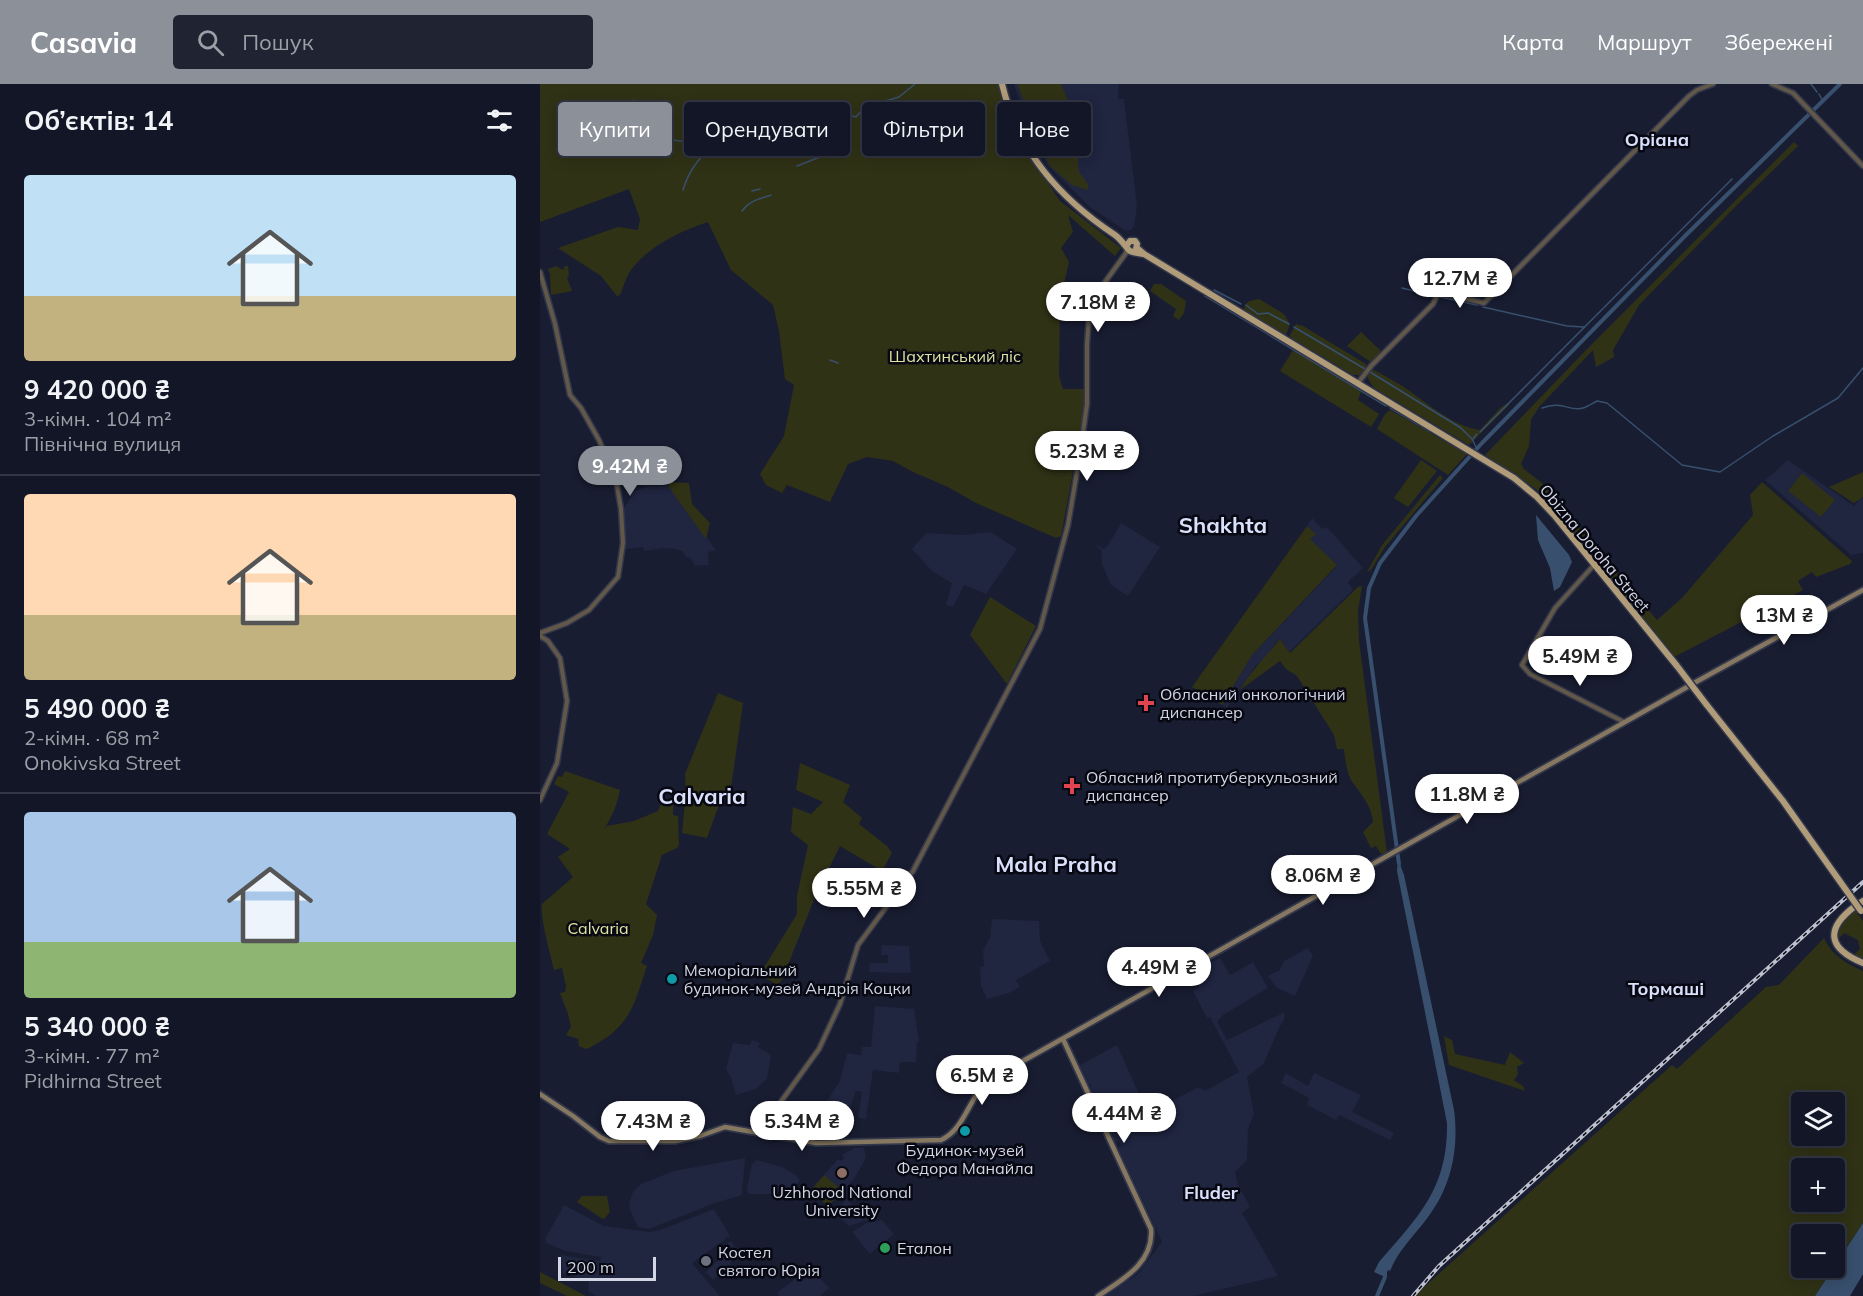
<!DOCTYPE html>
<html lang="uk">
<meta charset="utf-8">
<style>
body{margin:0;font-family:Mulish,sans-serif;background:#202332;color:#f1f3f6;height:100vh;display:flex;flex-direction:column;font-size:22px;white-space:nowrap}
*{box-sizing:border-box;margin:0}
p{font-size:20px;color:#9d9fa7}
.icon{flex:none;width:33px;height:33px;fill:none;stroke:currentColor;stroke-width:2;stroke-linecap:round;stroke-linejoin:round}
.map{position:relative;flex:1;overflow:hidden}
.side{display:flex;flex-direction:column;background:#131626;width:540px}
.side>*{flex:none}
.banner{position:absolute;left:18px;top:18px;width:570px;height:54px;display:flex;gap:12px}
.buttons{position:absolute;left:1251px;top:1008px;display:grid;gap:12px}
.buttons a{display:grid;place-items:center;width:54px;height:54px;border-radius:6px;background:#131626;box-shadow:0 3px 15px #0003,0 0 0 2px #323543;font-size:30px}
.scale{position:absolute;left:18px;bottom:15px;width:98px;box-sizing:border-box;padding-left:6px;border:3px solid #d2d6e4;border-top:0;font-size:16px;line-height:21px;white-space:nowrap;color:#d2d6e4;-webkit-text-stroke:4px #070811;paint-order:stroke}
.price{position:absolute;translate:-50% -51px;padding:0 14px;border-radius:21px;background:#fff;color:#222;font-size:20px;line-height:39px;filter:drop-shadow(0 2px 3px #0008)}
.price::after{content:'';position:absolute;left:50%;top:36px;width:18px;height:14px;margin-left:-9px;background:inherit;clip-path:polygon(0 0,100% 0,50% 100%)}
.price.selected{background:#8c9099;color:#fff}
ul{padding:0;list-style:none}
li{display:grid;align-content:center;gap:12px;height:318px;padding:0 24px}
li+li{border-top:2px solid #323543}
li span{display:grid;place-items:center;height:186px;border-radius:6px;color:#555}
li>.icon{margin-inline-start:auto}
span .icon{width:108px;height:108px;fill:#fffc;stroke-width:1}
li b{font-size:26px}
h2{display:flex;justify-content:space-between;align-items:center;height:72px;padding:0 24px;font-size:26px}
.tag{padding:0 21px;border-radius:6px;background:#131626;box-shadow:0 3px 15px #0003,0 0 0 2px #323543;font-size:21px;line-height:54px}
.tag.selected{background:#8c9099;color:#fff}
header{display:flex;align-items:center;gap:36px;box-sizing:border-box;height:84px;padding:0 30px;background:#8c9099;color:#fff}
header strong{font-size:28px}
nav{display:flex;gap:33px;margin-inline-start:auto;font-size:21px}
.search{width:420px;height:54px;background:#202332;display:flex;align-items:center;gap:15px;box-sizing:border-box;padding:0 21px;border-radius:6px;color:#9d9fa7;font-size:22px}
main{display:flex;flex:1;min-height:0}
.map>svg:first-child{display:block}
.built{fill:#202540}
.green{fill:#303216;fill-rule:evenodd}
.water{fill:#38506e}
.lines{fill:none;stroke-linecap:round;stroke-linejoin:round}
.stream{stroke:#38506e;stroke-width:1.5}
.canal{stroke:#38506e;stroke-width:4}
.tertiary-casing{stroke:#33374b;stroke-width:7}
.secondary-casing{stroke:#33374b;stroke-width:8}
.trunk-casing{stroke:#33374b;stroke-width:9}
.tertiary{stroke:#615849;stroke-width:4}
.secondary{stroke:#867860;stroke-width:4.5}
.trunk{stroke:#b09c79;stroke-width:6}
.rail-casing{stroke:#bcc0cf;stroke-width:4}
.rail{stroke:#070811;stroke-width:1.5;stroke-dasharray:4.5;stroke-linecap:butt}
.trunk-bridge-casing{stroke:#33374b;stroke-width:9;stroke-linecap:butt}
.trunk-bridge{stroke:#b09c79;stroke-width:6}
.health-dot{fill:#e0444e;stroke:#070811;stroke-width:2}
.culture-dot{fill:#0f9aa8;stroke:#070811;stroke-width:2}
.education-dot{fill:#8d6e63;stroke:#070811;stroke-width:2}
.leisure-dot{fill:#2e9e5b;stroke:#070811;stroke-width:2}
.worship-dot{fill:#6b7280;stroke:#070811;stroke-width:2}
.labels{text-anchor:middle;stroke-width:5;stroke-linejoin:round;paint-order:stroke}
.park-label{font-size:16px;fill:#e0e4a0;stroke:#070811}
.street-label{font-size:16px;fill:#d2d6e4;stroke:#070811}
.poi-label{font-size:16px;fill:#d2d6e4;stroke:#070811;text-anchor:start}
.neighbourhood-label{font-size:18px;font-weight:bold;fill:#d9e0fc;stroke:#070811}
.district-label{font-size:22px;font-weight:bold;fill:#d9e0fc;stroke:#070811}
</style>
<header>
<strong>Casavia</strong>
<div class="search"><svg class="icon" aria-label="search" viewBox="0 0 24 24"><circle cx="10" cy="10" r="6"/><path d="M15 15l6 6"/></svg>Пошук</div>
<nav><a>Карта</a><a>Маршрут</a><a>Збережені</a></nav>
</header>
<main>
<section class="side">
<h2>Об’єктів: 14<svg class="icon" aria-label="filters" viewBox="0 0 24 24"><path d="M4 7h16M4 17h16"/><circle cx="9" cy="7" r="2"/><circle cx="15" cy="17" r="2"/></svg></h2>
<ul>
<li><span style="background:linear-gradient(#bfe0f5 65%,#c2b280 0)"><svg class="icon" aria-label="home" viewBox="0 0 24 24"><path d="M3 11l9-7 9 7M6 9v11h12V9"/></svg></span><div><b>9 420 000 ₴</b><p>3-кімн. · 104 m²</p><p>Північна вулиця</p></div></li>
<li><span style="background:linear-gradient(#ffd9b3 65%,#c2b280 0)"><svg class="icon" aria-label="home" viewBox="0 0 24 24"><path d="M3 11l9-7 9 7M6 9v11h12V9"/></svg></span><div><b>5 490 000 ₴</b><p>2-кімн. · 68 m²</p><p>Onokivska Street</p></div></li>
<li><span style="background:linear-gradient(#a9c7e8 70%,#8fb573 0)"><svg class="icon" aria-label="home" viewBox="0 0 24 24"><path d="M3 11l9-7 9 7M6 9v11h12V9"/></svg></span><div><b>5 340 000 ₴</b><p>3-кімн. · 77 m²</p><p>Pidhirna Street</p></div></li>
</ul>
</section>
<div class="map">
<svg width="1323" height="1212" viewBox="0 0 1323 1212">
<rect width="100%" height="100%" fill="#191d32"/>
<!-- built -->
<path class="built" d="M474,0H579L578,15H584L597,122L594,142L591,146L586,147L550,123L507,81L480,18Z
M1248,376L1314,422L1321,414L1323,415V469L1311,471L1225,396Z
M109,402H128L176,466L168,468L169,481L155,482L151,474L146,473L142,467L136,465L123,464L104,467L103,463L85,465L84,425L94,407Z
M772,434L782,445L787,443L823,484L808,498L813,506L749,568L740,554L723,577L716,581L687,624L682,621L712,571L797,482L769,455L775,450L767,442Z
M581,439L620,463L588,512L571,501L562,480L561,466L556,462L557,461L564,465L568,461Z
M451,448L477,465L446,510L424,501L413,523L406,521L412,499L393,488L372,465L386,449L422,451Z
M452,835L499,837L500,857L510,877L476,896L480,903L469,909L447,915L441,902L440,883L444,882L443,866L450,853Z
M342,861L369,862L371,889L329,888L330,879H348V871H341Z
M768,864L773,872L755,912L737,904L728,892L740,886L744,877Z
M680,874L690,891L713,878L728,904L683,931L677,938L687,956L745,928L744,936L739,944L724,979L707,993L714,1030L708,1045L707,1076L695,1088L698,1101L710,1123L702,1129L738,1192L653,1212H566L598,1190L622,1158L578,1064L581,1062L579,1057L575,1058L566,1040L572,1036L566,1026L562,1027L550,1003L552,1001L548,1000L540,981L577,961L608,1030L658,1003L665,1007L699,988L670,933L667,934L653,907L659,903L651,890Z
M335,922L374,925L379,957L377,958L376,978H360L359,989L333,986L326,1035L318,1034L322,1008L316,1007L310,1024L308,1053L273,1056L281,1037V1034L278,1031L300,997L307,969L321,971L322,963H331Z
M212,956L220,959L218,963L231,971L227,994L216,1005L196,1011L191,994L186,985L193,959L210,961Z
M746,989L768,1002L774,989L821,1011L812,1028L854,1049L850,1056L799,1031L796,1036L767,1021L769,1014L741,999Z
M89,1017L104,1020V1022L74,1054L69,1053L66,1043L70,1041L68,1038L65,1039V1028L82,1018Z
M314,1064H324L326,1074L314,1095L294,1117L276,1100L298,1075L301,1077L304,1074L302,1071Z
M205,1074L202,1111L175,1119L109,1145L98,1143L90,1126L89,1120L93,1108L101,1100L134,1087Z
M217,1076L242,1083L256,1091L260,1097L255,1102L232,1110H208L207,1104L212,1080Z
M306,1115L328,1136L309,1142L300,1134L298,1125Z
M24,1121L64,1142L109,1148L120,1146L174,1125L190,1152L152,1179L180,1212H56L48,1207L49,1198L35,1193V1189L23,1190L21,1171L60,1177L61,1173L25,1167L6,1159V1153Z
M342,1136L354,1150L330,1170L312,1148L327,1139Z
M191,1157L201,1170L190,1178L192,1181L173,1196L166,1188L179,1175L177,1166Z
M270,1184L289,1204L280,1212H239L238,1208Z"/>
<!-- green -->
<path class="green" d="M0,0H458L472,45L520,117L581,164L575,172L528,131L533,148L521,164L529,178L521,212L527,221L520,227L519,292L523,305H546L544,329L521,452L516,454L436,419L408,403L373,388L353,377L327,373L308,380L290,418L247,401L242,409L226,401L220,390L244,352L254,301L245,295L239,247L233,221L191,186L168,138C140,147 106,163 89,189C85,196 83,204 80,211L77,212L61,192L18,164L78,143L98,146L100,135L89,105L0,138Z
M477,0H521L528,16L534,22L539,88L548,100V106L532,101L509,81Z
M1254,58L1258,62L1198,120L1099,221L1073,266L1074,273L1056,283L1053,266L999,323L991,336L989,362L981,380L984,385L1002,399L1117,536L1142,514L1213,431L1210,411L1222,398L1312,477L1310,480L1276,493L1272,488L1258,497L1263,506L1134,573L1015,424L996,405L945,371L1050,262Z
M16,182L23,186L25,182H28L29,192L27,194L32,207L11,211L10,190L8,185Z
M614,200H621L646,217L644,229L639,236L633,232L636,225L610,207Z
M719,215L744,230L750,240L746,251L704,226C704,217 712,216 719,215Z
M756,240L763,242L826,280V286L820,291H813L751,254L750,251Z
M821,248L842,268L831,278L807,262Z
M753,266L821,308L818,316L839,330L831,343L740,287Z
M834,286C843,291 853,296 862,302C887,318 911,342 940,346L960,324L969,318V321L929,361L834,304C830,298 825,294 830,287Z
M850,326L927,370L908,391L837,345L845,330Z
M881,376L897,387L868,423L854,414Z
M1323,388V413L1314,419L1289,403Z
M1262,389L1295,416L1281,433L1248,407Z
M900,391L903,394L845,463L831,486L827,488L842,461Z
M131,398L149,399L152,420L170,439L166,455L128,402Z
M767,442L776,450L770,455L797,481L712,571L682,621L652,603Z
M822,502L818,527L819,557L847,769L841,770L836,762L831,764L823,748L833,738C831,721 823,713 813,699C807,691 805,675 804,665H797L794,651L757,592L746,585L740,577L700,606C711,586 727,572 740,555L750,569L818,503Z
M450,513L496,542L467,600L430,551Z
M178,609L203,619L190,711L180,718L167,754L142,749L146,708L145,690Z
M260,679L310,701L303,718L322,734L319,740L347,762L352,769L342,787L300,762L277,808L243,893L238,902L220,890L257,830V812L268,761L251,748L253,723L271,730L283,718L256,706Z
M25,687L80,706C77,721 72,733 64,745L67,742L94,737L118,727L123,715L133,718V731L138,732L139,761L137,764L122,771L106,820L117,831L113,851L101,879L107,882C95,917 92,939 58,959C54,961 52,963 46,965L39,962L38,955L26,951L31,943L28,930L20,909L25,908L26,902L22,884L14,886C10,869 0,834 2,820L33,793L18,773L30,765L7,750L29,708L14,700L18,692L22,693Z
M1315,826L1323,837V877L1313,872L1320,865L1318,856L1304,849L1297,856C1296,842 1305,834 1315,826Z
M1284,854C1292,872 1306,879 1323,887V1139L1295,1181L1294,1150H1262V1184H1293L1275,1212H874L1132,981L1137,985L1226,903L1239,901ZM1262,1018H1294V1052H1262ZM1262,1084H1294V1118H1262Z
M904,952L912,956L915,970L965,981L970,968L984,979L977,983L978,990L974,996L983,1002L985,1007L909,981Z
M284,1091L303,1107L291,1119L285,1120L271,1106Z
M42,1112H67L70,1128L64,1135L61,1134L37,1118Z
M0,1188L46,1212H27L0,1199Z"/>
<!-- water -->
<path class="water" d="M996,431L1029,471L1032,478L1020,503L1014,507L1010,484L998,456Z
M858,775L864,791L914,1026C919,1063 912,1102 888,1133C875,1151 858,1166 850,1187L848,1186L845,1193L834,1188L839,1178C879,1132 908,1104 907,1039L857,787Z
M1323,1139V1190L1310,1212H1275Z"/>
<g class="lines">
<!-- stream -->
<path class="stream" d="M1271,0L1277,8
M1279,10L1283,17
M94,16C101,24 103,39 112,46C124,56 149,62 163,53L182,56L193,51H203L204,46L219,39L224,46H231L240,37L249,39L265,29L273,32L278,40C290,41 302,42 310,31L316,33L321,27L328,28L342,18L359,13L375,0
M257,82L285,71
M143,106C149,85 163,68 182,56
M212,107L220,105
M202,127C209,117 219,115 231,111
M862,204L894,212
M674,206L701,220
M665,212L846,322
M900,213L937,221
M706,221L718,230L728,229L749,240
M943,223L1027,242L1044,243
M754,243L825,285
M290,276L298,279
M830,288L921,344L932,355L937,365
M850,324L889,347
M1002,324C1023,316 1029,328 1043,324C1047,323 1053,319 1057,317L1067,319L1142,381L1180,388L1233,352L1298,314L1323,284
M940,348L1192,95
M933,355L937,350"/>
<!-- canal -->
<path class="canal" d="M859,780L825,534L829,504L840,479L876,432L942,359L1146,151L1300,0
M837,1212L845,1193V1189"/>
<!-- tertiary casing -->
<g class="tertiary-casing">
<path id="tertiary" d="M1232,0L1253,9L1323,82
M0,188L15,240L30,311L41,324L59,356L76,396L81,425L83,459L78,493L49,526L27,539L0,549
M818,299L831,282L893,220L898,210H905L944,219L1149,12L1157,6L1173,0
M1054,481L1015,524L982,581L990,590L1084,638
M0,552L8,557L20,574L27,617L17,679L0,716
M219,1048L279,965L300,920L318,861L373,787L500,545L528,441L540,370L547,320V260L549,233L560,205L586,169L587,164"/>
</g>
<!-- secondary casing -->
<g class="secondary-casing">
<path id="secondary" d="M1154,599L1323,506
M523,955L611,1145C614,1179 582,1196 558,1212
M0,1010L33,1032L60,1053L69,1057H135L160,1052L185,1043L276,1059L401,1056C426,1045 429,1010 451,995L1149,602"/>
</g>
<!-- trunk casing -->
<g class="trunk-casing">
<path id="trunk" d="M462,0C478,67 519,114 575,151C581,155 588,166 590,167C594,169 600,169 604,170
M587,161L590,157H595L597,160L596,165
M597,164L604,170L974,394L997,413L1015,432L1137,582
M1166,620L1243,717L1289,782
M1320,819L1323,817
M1314,823C1284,846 1289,865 1323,879"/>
</g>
<!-- tertiary -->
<use href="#tertiary" class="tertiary"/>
<!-- secondary -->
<use href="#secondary" class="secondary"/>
<!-- trunk -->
<use href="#trunk" class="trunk"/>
<!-- rail casing -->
<g class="rail-casing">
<path id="rail" d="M873,1212L899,1182L1323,798"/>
</g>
<!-- rail -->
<use href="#rail" class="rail"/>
<!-- trunk-bridge casing -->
<g class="trunk-bridge-casing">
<path id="trunk-bridge" d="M1137,582L1166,620
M1289,782L1321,827"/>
</g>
<!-- trunk-bridge -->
<use href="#trunk-bridge" class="trunk-bridge"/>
</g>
<!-- markers -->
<g class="health-dot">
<path d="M603 610h6v6h6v6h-6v6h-6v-6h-6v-6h6z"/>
<path d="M529 693h6v6h6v6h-6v6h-6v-6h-6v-6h6z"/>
</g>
<g class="culture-dot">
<circle cx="132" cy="895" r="6"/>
<circle cx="425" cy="1047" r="6"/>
</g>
<circle class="education-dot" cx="302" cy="1089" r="6"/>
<circle class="leisure-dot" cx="345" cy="1164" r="6"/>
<circle class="worship-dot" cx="166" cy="1177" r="6"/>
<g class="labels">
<!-- park labels -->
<g class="park-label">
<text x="415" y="278">Шахтинський ліс</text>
<text x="58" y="850">Calvaria</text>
</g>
<!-- street labels -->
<g class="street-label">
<text transform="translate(1055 464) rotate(50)" y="6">Obizna Doroha Street</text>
</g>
<!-- poi labels -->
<g class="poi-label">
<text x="620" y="616">Обласний онкологічний<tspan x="620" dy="18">диспансер</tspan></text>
<text x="546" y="699">Обласний протитуберкульозний<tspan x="546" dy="18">диспансер</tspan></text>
<text x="144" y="892">Меморіальний<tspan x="144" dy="18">будинок-музей Андрія Коцки</tspan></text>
<text x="425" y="1072" text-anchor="middle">Будинок-музей<tspan x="425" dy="18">Федора Манайла</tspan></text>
<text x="302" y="1114" text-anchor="middle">Uzhhorod National<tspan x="302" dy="18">University</tspan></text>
<text x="357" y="1170">Еталон</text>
<text x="178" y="1174">Костел<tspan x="178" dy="18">святого Юрія</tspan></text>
</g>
<!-- neighbourhood labels -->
<g class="neighbourhood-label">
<text x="1117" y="62">Оріана</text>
<text x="1126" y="911">Тормаші</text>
<text x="671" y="1115">Fluder</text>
</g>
<!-- district labels -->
<g class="district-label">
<text x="683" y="449">Shakhta</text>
<text x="162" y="720">Calvaria</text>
<text x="516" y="788">Mala Praha</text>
</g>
</g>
</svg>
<div class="buttons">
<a><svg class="icon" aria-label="layers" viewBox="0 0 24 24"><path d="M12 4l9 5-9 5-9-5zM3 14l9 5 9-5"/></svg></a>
<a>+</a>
<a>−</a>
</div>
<div class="scale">200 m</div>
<b class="price" style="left:920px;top:225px">12.7M ₴</b>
<b class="price" style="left:558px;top:249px">7.18M ₴</b>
<b class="price" style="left:547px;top:398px">5.23M ₴</b>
<b class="price selected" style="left:90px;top:413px">9.42M ₴</b>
<b class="price" style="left:1244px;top:562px">13M ₴</b>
<b class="price" style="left:1040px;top:603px">5.49M ₴</b>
<b class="price" style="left:927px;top:741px">11.8M ₴</b>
<b class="price" style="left:783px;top:822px">8.06M ₴</b>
<b class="price" style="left:324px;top:835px">5.55M ₴</b>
<b class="price" style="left:619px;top:914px">4.49M ₴</b>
<b class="price" style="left:442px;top:1022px">6.5M ₴</b>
<b class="price" style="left:584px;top:1060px">4.44M ₴</b>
<b class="price" style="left:113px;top:1068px">7.43M ₴</b>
<b class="price" style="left:262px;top:1068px">5.34M ₴</b>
<div class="banner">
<a class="tag selected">Купити</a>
<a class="tag">Орендувати</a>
<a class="tag">Фільтри</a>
<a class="tag">Нове</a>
</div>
</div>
</main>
